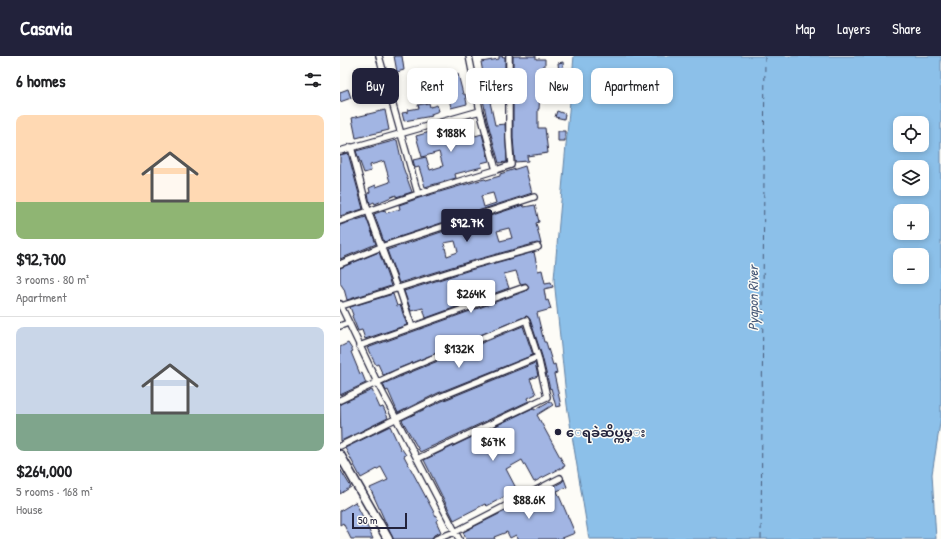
<!DOCTYPE html>
<meta charset="utf-8">
<style>
body{margin:0;font-family:"Patrick Hand","Noto Sans Myanmar",sans-serif;background:#f2f2f2;color:#202124;height:100vh;display:flex;flex-direction:column;font-size:15px;white-space:nowrap}
*{box-sizing:border-box;margin:0}
p{font-size:13px;color:#757577}
.icon{flex:none;width:22px;height:22px;fill:none;stroke:currentColor;stroke-width:2;stroke-linecap:round;stroke-linejoin:round}
.map{position:relative;flex:1;overflow:hidden}
.details{display:flex;flex-direction:column;background:#fff;width:340px}
.details>*{flex:none}
.banner{position:absolute;left:12px;top:12px;width:380px;height:36px;display:flex;gap:8px}
.buttons{position:absolute;left:553px;top:60px;display:grid;gap:8px}
.buttons a{display:grid;place-items:center;width:36px;height:36px;border-radius:8px;background:#fff;box-shadow:0 2px 6px #0003;font-size:20px}
.scale{position:absolute;left:12px;bottom:10px;width:55px;box-sizing:border-box;padding-left:4px;border:2px solid #22223b;border-top:0;font-size:11px;line-height:14px;white-space:nowrap;color:#22223b;-webkit-text-stroke:3px #fdfcf7;paint-order:stroke}
.price{position:absolute;translate:-50% -34px;padding:0 9px;border-radius:4px;background:#fff;color:#222;font-size:13px;line-height:26px;filter:drop-shadow(0 1px 2px #0008)}
.price::after{content:'';position:absolute;left:50%;top:24px;width:12px;height:9px;margin-left:-6px;background:inherit;clip-path:polygon(0 0,100% 0,50% 100%)}
.price.current{background:#22223b;color:#fff}
ul{padding:0;list-style:none}
li{display:grid;align-content:center;gap:8px;height:212px;padding:0 16px}
li+li{border-top:1px solid #e0e0e0}
li span{display:grid;place-items:center;height:124px;border-radius:8px;color:#555}
li>.icon{margin-inline-start:auto}
span .icon{width:72px;height:72px;fill:#fffc;stroke-width:1}
li b{font-size:17px}
h2{display:flex;justify-content:space-between;align-items:center;height:48px;padding:0 16px;font-size:17px}
.chip{padding:0 14px;border-radius:8px;background:#fff;box-shadow:0 2px 6px #0003;font-size:14px;line-height:36px}
.chip.current{background:#22223b;color:#fff}
header{display:flex;align-items:center;gap:24px;box-sizing:border-box;height:56px;padding:0 20px;background:#22223b;color:#fff}
header strong{font-size:19px}
nav{display:flex;gap:22px;margin-inline-start:auto;font-size:14px}
main{display:flex;flex:1;min-height:0}
.map>svg:first-child{display:block}
.water{fill:#8cc0e9;stroke:#6281a3;fill-rule:evenodd}
.lines{fill:none;stroke-linecap:round;stroke-linejoin:round}
.ferry{stroke:#475978;stroke-width:1;stroke-dasharray:5 4;stroke-linecap:butt}
.building{fill:#a2b5e3;stroke:#22223b;fill-rule:evenodd}
.minor-casing{stroke:#22223b;stroke-width:8}
.secondary-casing{stroke:#22223b;stroke-width:11}
.minor{stroke:#fdfcf7;stroke-width:5.5}
.secondary{stroke:#fdfcf7;stroke-width:8}
.poi-dot{fill:#22223b;stroke:#fdfcf7;stroke-width:1.5}
.labels{text-anchor:middle;stroke-width:3;stroke-linejoin:round;paint-order:stroke}
.poi-label{font-size:13px;font-weight:bold;fill:#22223b;stroke:#fdfcf7;text-anchor:start}
.water-label{font-size:14px;font-style:italic;fill:#475978;stroke:#fdfcf7}
</style>
<header>
<strong>Casavia</strong>
<nav><a>Map</a><a>Layers</a><a>Share</a></nav>
</header>
<main>
<section class="details">
<h2>6 homes<svg class="icon" aria-label="filters" viewBox="0 0 24 24"><path d="M4 7h16M4 17h16"/><circle cx="9" cy="7" r="2"/><circle cx="15" cy="17" r="2"/></svg></h2>
<ul>
<li><span style="background:linear-gradient(#ffd9b3 70%,#8fb573 0)"><svg class="icon" aria-label="home" viewBox="0 0 24 24"><path d="M3 11l9-7 9 7M6 9v11h12V9"/></svg></span><div><b>$92,700</b><p>3 rooms · 80 m²</p><p>Apartment</p></div></li>
<li><span style="background:linear-gradient(#c9d6e8 70%,#7fa58c 0)"><svg class="icon" aria-label="home" viewBox="0 0 24 24"><path d="M3 11l9-7 9 7M6 9v11h12V9"/></svg></span><div><b>$264,000</b><p>5 rooms · 168 m²</p><p>House</p></div></li>
</ul>
</section>
<div class="map">
<svg width="601" height="483" viewBox="0 0 601 483">
<rect width="100%" height="100%" fill="#fdfcf7"/>
<filter id="ink" filterUnits="userSpaceOnUse"><feTurbulence type="fractalNoise" baseFrequency=".025" numOctaves="2"/><feDisplacementMap in="SourceGraphic" scale="8" xChannelSelector="R" yChannelSelector="G"/><feConvolveMatrix kernelMatrix="1 2 1 2 8 2 1 2 1" color-interpolation-filters="sRGB"/></filter>
<g filter="url(#ink)">
<!-- water -->
<path class="water" d="M234,0H601V361L592,418L596,483H249L227,349L214,223ZM560,67H582V89H560ZM560,111H582V133H560ZM560,155H582V177H560ZM560,199H582V221H560Z"/>
<g class="lines">
<!-- ferry -->
<path class="ferry" d="M421,483L425,0"/>
</g>
<!-- building -->
<path class="building" d="M54,0H62L64,14L57,16Z
M159,0L165,1V44L150,46L155,69L165,68L167,106L159,107L147,64L138,18L143,17L141,6L159,3Z
M173,0H196V3H205V10H203L205,37L200,38L199,53H198V72H205L208,97L187,100L188,105L175,106L173,82Z
M223,6L224,16L219,17L218,7Z
M118,18L123,38H125L127,48L111,52L109,42L113,41L108,21Z
M216,21H224V28H229V34H224V38H217Z
M34,25L37,35L29,38L26,28Z
M8,33L11,42L0,46V36Z
M89,47L90,51L97,49L99,55L91,58L92,60L64,65L62,57L68,56V54L79,52L78,49Z
M45,54L49,74L16,82L12,62Z
M217,55L225,58L224,63L215,61Z
M132,66L135,80L142,78L149,105L141,107L142,111L115,118L116,122L85,131L79,111L75,112L73,104L86,101L90,114L103,110L99,96L82,101L76,80L107,71L108,72Z
M218,75H225V85H218Z
M57,84L63,111L72,136L56,141V139L35,148L34,146L30,148L28,137L30,136L29,132L36,129V131L50,126L44,105L30,109L31,115L24,117L16,95Z
M8,97L23,153L0,160V99Z
M185,110L192,137L44,186L34,158L45,154L46,157L60,153L59,149L79,142L137,125L145,123L146,124L160,120V118ZM153,137L156,147L144,151L141,140Z
M183,149L184,151L195,149L199,166L196,167L201,188L197,187L128,206L59,227L47,194ZM169,172L172,182L160,185L157,175ZM115,185L118,196L107,200L104,187Z
M26,161L36,188L0,203V169Z
M39,196L51,230L7,244L4,233L0,227V212Z
M194,196L198,215L202,214L205,227L211,226L213,231L204,233L206,245L208,244L211,253L197,257L204,286H206L213,309L215,308L217,317L214,318L221,350L216,351L211,332L210,333L202,300L190,263L187,260L43,319L38,308L36,309L27,292L186,235L189,231L186,227L180,228L176,215L164,218L169,232L86,262L83,252L71,255L64,235L130,214Z
M53,238L57,250L60,249L67,269L25,283L22,274L18,275L12,260L13,259L10,251Z
M183,270L193,299L98,337L58,357L48,334L46,335L43,328L59,321Z
M8,287L13,295L11,296L20,318L22,317L26,327L0,339V291Z
M195,307L198,320L190,323L196,338L188,342L189,345L80,396L62,364L102,345Z
M32,334L40,352L43,351L48,362L1,385L0,348Z
M210,345L213,349L197,359L225,410L194,426L182,404L166,413L177,434L147,450L145,448L114,464L84,404L193,352L194,354Z
M50,370L61,394L62,393L66,399L64,400L98,464L96,465L101,476L94,479L92,483H53L30,432L48,424L41,411L21,422L5,392Z
M0,413L11,431L0,438Z
M224,423L227,431L217,435L235,477L220,483H177L176,479L170,482L167,476L154,481L155,483H126L123,476L183,446L205,436V435L222,426Z
M15,446L21,457L33,483H11L3,467L0,469V455Z"/>
<g class="lines">
<!-- minor casing -->
<g class="minor-casing">
<path id="minor" d="M39,0L78,138
M11,91L28,155L57,233
M0,95L140,55
M156,114L171,109L169,82V0
M0,165L78,138L156,114L140,55L129,0
M0,208L41,191L194,141
M59,232L72,271
M0,248L37,326L119,483
M1,250L129,210L198,191
M0,270L8,267
M19,290L185,231
M0,344L57,317L186,264L198,301L207,341L77,403
M0,390L100,341L198,301
M96,483L115,476L220,422"/>
</g>
<!-- secondary casing -->
<g class="secondary-casing">
<path id="secondary" d="M0,399L48,483"/>
</g>
<!-- minor -->
<use href="#minor" class="minor"/>
<!-- secondary -->
<use href="#secondary" class="secondary"/>
</g>
</g>
<!-- markers -->
<circle class="poi-dot" cx="218" cy="376" r="4"/>
<g class="labels">
<!-- poi labels -->
<g class="poi-label">
<text x="226" y="381">ေရခဲဆိပ္ကမ္း</text>
</g>
<!-- water labels -->
<g class="water-label">
<text transform="translate(413 242) rotate(-90)" y="5">Pyapon River</text>
</g>
</g>
</svg>
<div class="buttons">
<a><svg class="icon" aria-label="locate" viewBox="0 0 24 24"><circle cx="12" cy="12" r="6"/><path d="M12 2v4M12 18v4M2 12h4M18 12h4"/></svg></a>
<a><svg class="icon" aria-label="layers" viewBox="0 0 24 24"><path d="M12 4l9 5-9 5-9-5zM3 14l9 5 9-5"/></svg></a>
<a>+</a>
<a>−</a>
</div>
<div class="scale">50 m</div>
<b class="price" style="left:111px;top:97px">$188K</b>
<b class="price current" style="left:127px;top:187px">$92.7K</b>
<b class="price" style="left:131px;top:258px">$264K</b>
<b class="price" style="left:119px;top:313px">$132K</b>
<b class="price" style="left:153px;top:406px">$67K</b>
<b class="price" style="left:189px;top:464px">$88.6K</b>
<div class="banner">
<a class="chip current">Buy</a>
<a class="chip">Rent</a>
<a class="chip">Filters</a>
<a class="chip">New</a>
<a class="chip">Apartment</a>
</div>
</div>
</main>
